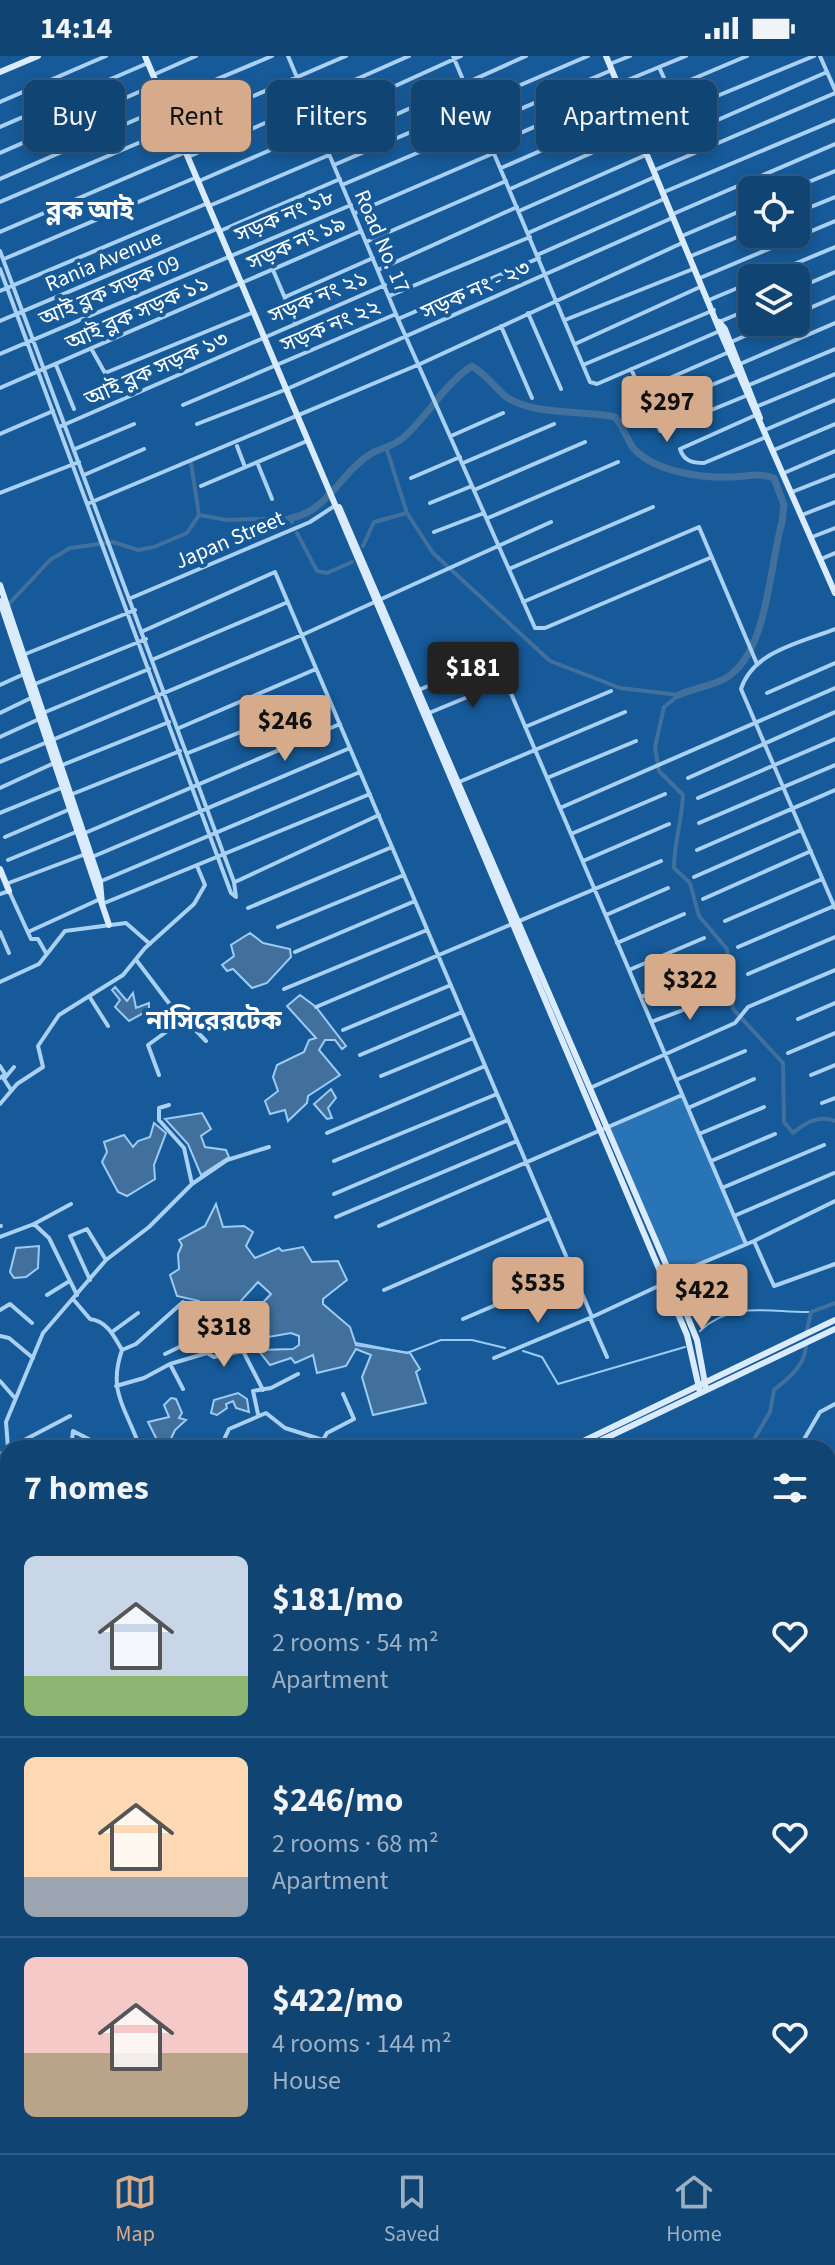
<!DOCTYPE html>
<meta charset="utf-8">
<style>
body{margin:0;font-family:"Source Sans 3","Noto Sans Bengali",sans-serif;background:#1e4e7b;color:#f1f3f6;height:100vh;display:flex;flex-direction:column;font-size:30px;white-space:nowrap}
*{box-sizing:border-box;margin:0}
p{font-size:26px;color:#9cb0c4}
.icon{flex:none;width:44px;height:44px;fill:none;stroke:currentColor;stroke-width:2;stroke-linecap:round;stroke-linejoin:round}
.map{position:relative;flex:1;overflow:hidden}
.drawer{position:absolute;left:0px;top:1384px;width:836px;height:714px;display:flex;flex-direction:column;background:#104473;border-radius:24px 24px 0 0;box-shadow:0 4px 12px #0003,0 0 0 2px #305c85}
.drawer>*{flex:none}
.hud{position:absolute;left:24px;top:24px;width:788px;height:72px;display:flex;gap:16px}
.tools{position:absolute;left:738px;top:120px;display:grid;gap:16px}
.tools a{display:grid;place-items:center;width:72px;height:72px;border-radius:12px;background:#104473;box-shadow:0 4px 12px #0003,0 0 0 2px #305c85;font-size:40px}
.price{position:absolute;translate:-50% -68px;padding:0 18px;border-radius:8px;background:#d6ab8b;color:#111;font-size:26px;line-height:52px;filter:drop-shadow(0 2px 4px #0008)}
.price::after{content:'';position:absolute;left:50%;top:48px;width:24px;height:18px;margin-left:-12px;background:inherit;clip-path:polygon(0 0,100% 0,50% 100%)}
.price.active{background:#222;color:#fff}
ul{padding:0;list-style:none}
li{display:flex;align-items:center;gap:24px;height:200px;padding:0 24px}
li+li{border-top:2px solid #305c85}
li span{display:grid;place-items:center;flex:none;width:224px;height:160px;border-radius:12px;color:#555}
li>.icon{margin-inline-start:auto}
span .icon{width:96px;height:96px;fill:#fffc;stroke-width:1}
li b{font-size:34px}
h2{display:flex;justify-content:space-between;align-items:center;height:96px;padding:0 24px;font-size:34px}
.tag{padding:0 28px;border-radius:12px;background:#104473;box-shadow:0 4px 12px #0003,0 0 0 2px #305c85;font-size:28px;line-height:72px}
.tag.active{background:#d6ab8b;color:#111}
.status{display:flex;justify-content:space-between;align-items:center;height:56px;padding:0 40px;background:#104473;direction:ltr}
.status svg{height:22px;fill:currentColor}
.tabs{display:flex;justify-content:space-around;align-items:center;height:112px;border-top:2px solid #305c85;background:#104473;font-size:22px;color:#9cb0c4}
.tabs a{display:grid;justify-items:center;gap:4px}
.tabs .active{color:#d6ab8b}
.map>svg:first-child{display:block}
.green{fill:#2974b7}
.water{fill:#41709d;stroke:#9cccf5;stroke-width:2}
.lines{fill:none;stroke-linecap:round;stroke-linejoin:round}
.stream{stroke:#9cccf5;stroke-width:2}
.canal{stroke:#41709d;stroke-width:4}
.river{stroke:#41709d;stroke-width:7}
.street{stroke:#aad0f2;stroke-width:4}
.secondary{stroke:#d9ebfc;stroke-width:6}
.labels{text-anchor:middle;stroke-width:8;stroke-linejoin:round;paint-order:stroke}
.street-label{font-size:22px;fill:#fff;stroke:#165a99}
.quarter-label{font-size:26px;font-weight:bold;fill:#fff;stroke:#165a99}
</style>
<div class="status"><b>14:14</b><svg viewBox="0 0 49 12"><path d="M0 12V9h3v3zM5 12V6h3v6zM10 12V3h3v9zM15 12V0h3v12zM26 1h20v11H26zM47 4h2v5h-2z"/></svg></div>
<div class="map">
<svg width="835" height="2097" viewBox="0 0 835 2097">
<rect width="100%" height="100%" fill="#165a99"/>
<!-- green -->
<path class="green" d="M682,1039L746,1188L671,1220L607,1071Z"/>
<!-- water -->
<path class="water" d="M250,877L263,887L290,893L291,901L267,927L252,932L233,913L227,915L222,909L234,900L231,889Z
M115,931L127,945L133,937L136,952L149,947V954L129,965L115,951L120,944L112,934Z
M300,939L316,951L346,990L342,993L335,984H325L319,994L340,1019L308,1040L307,1047L288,1065L285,1054L270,1058L265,1045L278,1035L273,1021L277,1009L304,996L309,984L316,982L287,950Z
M331,1033L336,1042L328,1052L332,1062L327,1063L314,1048Z
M202,1057L211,1073L201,1080L205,1091L226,1094L229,1101L201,1119L188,1088L165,1063Z
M154,1067L166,1077L154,1109L155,1123L127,1140L118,1136L102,1106L107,1096L104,1086L124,1079L133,1091L138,1085L150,1081Z
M216,1148L223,1171L244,1170L253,1176L246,1190L255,1202L279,1192L282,1195L303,1191L312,1206L338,1205L347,1224L323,1243V1248L350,1271L356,1289L410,1297L420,1313L416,1316L426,1347L373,1359L362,1321L371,1299L356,1293L346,1310L317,1317L313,1299L295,1307L291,1302L270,1309L258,1294L293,1293L299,1289V1280L291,1277L263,1282L255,1270L262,1263L255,1255L271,1238L258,1226L228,1259L241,1274L237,1281L220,1268L226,1261L224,1255L213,1259L199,1245L177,1240L170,1219L179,1213L178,1198L182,1189L179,1184L205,1170Z
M39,1190L38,1212L26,1221L14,1222L10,1216L16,1192Z
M238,1337L247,1343L249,1356L236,1352L233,1345L226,1348L227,1352L217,1359L211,1357L214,1344Z
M171,1342L176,1343L182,1357L179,1362L186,1364L175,1374L170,1385L157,1384L148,1366L169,1361L164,1349Z"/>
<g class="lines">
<!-- stream -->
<path class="stream" d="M700,1275C733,1244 770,1257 811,1256
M356,1287L407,1297L441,1284H472L505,1292
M523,1295L542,1301L558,1328L685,1291
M828,1810L835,1807
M185,2097L201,2090"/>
<!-- canal -->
<path class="canal" d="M387,394L407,457
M191,407L199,459
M297,477L317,515L327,517L352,506
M363,490L374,466L407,457L433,497L550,605L620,632L679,639L664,651L655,691L659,715L683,739C682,765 674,786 674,812L690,827L699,860L727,893L733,953L783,1007L784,1066L793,1077C806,1066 819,1059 835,1065
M8,549L50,504L70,492L113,486L138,494L154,491L187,477L199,459L227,464L291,462L292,466
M806,1278L811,1256L835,1247
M749,1392L770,1356L774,1334C789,1322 807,1308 806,1287
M828,1767L835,1779"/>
<!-- river -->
<path class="river" d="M291,462C329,455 341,415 372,397C383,391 393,391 404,381C429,359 444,328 472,310C485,318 493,329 504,339C529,360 584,354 615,361C623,370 628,386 634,393C656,416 701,422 730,421C746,421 759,416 774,422L784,449L782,466C769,512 768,596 726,622C713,630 694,632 679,639"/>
<!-- street -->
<path class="street" d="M288,0L398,263L535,572H545L712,501
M453,0L590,326L597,328L722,274
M820,0L835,34
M610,8L630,0
M659,11L669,33L747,0
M153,19L196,0
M618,28L686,0
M165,45L272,0
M307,45L409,0
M0,46L106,0
M316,66L461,0
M0,71L148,7
M177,73L346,0
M637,73L814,0
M326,90L526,0
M491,90L620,33
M647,95L827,16
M0,97L157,28
M188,101L308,48
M334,109L588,0
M501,112L630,56
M655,114L835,37
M0,123L167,50
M199,125L319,73
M342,129L612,14
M510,133L639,76
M789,134L835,115
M664,136L835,64
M0,146L176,71
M209,150L329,99
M519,155L648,98
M355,157L494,97
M796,157L835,141
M673,158L835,88
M220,175L340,123
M0,176L186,96
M528,177L657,120
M682,180L752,150
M366,186L506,125
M0,195L234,826L236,841L231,837L0,213
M537,199L666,142
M691,200L752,175
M4,203L197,121
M273,214L296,268
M378,214L517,151
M700,222L835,165
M761,222L835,191
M796,233L835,216
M0,235L208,147
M389,240L530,181
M285,241L373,202
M709,244L752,226
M528,257L561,333
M796,258L835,241
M398,263L539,202
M565,264L693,213
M0,265L219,172
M719,266L752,252
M501,270L532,342
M731,286L777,266
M575,288L700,231
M92,294L105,317L254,256
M0,298L351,149
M740,308L835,267
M56,309L74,353
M583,309L714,254
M631,313L660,375L748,339
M749,329L835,293
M0,332L361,175
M640,335L729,296
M183,349L396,258
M758,350L835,318
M649,355L738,318
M756,359L680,393C684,405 692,407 704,407L766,381
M197,368L287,333L672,162
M59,371L385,229
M765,374L835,344
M0,378L53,355
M451,380L503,357
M237,390L245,411
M75,393L134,368
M774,394L835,368
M257,406L272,443
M463,407L554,368
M784,417L835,395
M84,419L144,393
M411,422L460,401
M201,430L307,385
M474,434L585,386
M792,436L835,419
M0,437L79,406
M430,447L472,430
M87,448L420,308L682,187
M802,459L835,446
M488,462L618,406
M434,476L484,457
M812,481L835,472
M821,503L835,497
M509,513L653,451
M131,542L310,466L336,449
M523,546L699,471L757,608
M835,573C802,586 753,595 741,633L835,852
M141,576L275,516L592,1261L665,1227
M23,599L135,554
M154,603L288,546
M35,628L146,583
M0,629L24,618
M419,634L495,600L746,1188
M767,637L835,607
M0,657L31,642
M43,657L149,613
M429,657L506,625
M525,671L611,635
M179,672L316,613
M0,681L37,664
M188,697L328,641
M0,706L302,579L551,466
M60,710L169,666
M547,722L636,685
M688,722L835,656
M459,726L625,656
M0,732L52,708
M70,739L180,695
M698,742L835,683
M560,752L835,632
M0,757L61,732
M699,767L835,709
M85,777L340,668
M571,778L665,738
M5,781L68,754
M697,794L835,734
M92,801L350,692
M8,804L76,776
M583,805L669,768
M694,821L801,774
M99,826L360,716
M235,826L379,759
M6,828L83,799
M0,838L9,835L31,883H38L46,897
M703,843L811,795
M102,848L370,738
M248,852L392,791
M606,859L668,832
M725,865L822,823
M278,871L404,819
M0,876L9,897
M28,876L98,844
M617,887L684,858
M738,891L834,850
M295,896L415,845
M137,905L168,946L206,985
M629,914L704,882
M748,918L835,881
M0,926L39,908L65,875L126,867L150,888
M284,933L427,874
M89,940L108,970
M641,941L709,913
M316,951L661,805
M798,963L835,947
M651,966L718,941
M343,974L451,929
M788,997L835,977
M360,999L462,956
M0,1010L5,1018L0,1022
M159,1019L148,989L184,963
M811,1019L835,1009
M381,1020L473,982
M676,1024L745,995
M590,1032L735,967L748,951L835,914
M11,1034L4,1023L14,1011
M822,1047L835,1042
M0,1048L17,1028L43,1011L38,990L59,959L123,919L145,892L194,848L205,829L197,810
M169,1049L159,1052V1064L184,1092L192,1128
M688,1052L754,1023
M327,1077L485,1010
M699,1078L764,1051
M334,1105L497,1038
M711,1105L775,1078
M722,1132L824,1089
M334,1138L508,1064
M734,1160L834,1117
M336,1161L517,1085
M34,1168L71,1148
M0,1170H1
M379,1170L682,1039
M0,1181L34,1168L49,1182L77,1239
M754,1185L774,1230L835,1208
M671,1220L754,1185L835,1145
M90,1224L70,1180L87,1173L106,1204
M384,1234L550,1162
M47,1239L68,1226
M73,1243L90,1263C107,1265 114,1280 122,1294C107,1337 127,1353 140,1392
M0,1254L10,1248L32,1267
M590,1262L607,1301
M463,1263L573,1216
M112,1276L138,1257
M0,1280L9,1282L33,1302
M122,1294L136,1288L183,1246L196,1259L202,1280L165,1298
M494,1302L592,1261
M0,1325L14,1341
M116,1330L144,1322L170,1308
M183,1333L170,1308L207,1297L214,1301L243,1295L263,1334
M258,1358L253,1335L271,1332L298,1318
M9,1392L70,1360
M71,1392L73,1375L106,1392
M126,1392L138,1385
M220,1392L229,1373L266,1357L285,1372L323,1384L327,1377L354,1363L343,1338
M299,1392L321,1386
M799,1392L820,1356L835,1348
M0,1399L8,1392L6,1366L43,1277L106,1204L149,1171L192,1128L227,1104L269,1091
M828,1467L835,1463
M0,1471L8,1470
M828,1505L835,1501
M0,1512L8,1524
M828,1520L835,1535
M0,1553L8,1552
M828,1554L835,1550
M0,1557L8,1571
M0,1629L8,1621
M0,1717L8,1714
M0,1738L8,1734
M0,1804L8,1825
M0,1846L8,1845
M2,1907L8,1905
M828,1953L835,1981
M0,1956L8,1959
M0,1977L8,1975
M828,1996L835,1994
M0,2022L8,2017
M828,2063L835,2061
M0,2074L8,2072
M147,2090L152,2097
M221,2090L225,2097
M326,2090L330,2097
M341,2090L345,2097
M449,2090H460
M504,2090L508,2097
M558,2090L560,2097
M645,2090L647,2097
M717,2090L723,2097
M754,2090L758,2097
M813,2090L815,2097
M50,2097L64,2090L67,2097
M93,2097L96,2090
M110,2097L124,2090
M178,2097L193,2090
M191,2097L206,2090
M247,2097L255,2090
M418,2097L433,2090
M509,2097L519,2090"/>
<!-- secondary -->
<path class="secondary" d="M145,0L687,1279L700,1336
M606,0L720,275L835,537
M0,16L38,0
M719,266L725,273L760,362
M339,451L671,1220L697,1284L706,1333
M0,529L100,826L102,848
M0,545L109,869
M0,813L9,835
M569,1392L835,1264
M585,1392L835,1273
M0,1637L8,1634
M0,1647L8,1643"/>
</g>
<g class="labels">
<!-- street labels -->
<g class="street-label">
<text transform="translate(284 159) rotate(-23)" y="8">সড়ক নং ১৮</text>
<text transform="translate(383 185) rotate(67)" y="8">Road No. 17</text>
<text transform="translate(296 186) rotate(-24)" y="8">সড়ক নং ১৯</text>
<text transform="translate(103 204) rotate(-23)" y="8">Rania Avenue</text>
<text transform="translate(475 233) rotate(-24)" y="8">সড়ক নং - ২৩</text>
<text transform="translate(109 234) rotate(-23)" y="8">আই ব্লক সড়ক 09</text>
<text transform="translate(318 240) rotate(-23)" y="8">সড়ক নং ২১</text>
<text transform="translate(137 256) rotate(-24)" y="8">আই ব্লক সড়ক ১১</text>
<text transform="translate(330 269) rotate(-23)" y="8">সড়ক নং ২২</text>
<text transform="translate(156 312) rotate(-24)" y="8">আই ব্লক সড়ক ১৩</text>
<text transform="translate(229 483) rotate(-23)" y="8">Japan Street</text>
</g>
<!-- quarter labels -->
<g class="quarter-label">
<text x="90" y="163">ব্লক আই</text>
<text x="214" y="973">নাসিরেরটেক</text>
</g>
</g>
</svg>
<div class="tools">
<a><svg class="icon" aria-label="locate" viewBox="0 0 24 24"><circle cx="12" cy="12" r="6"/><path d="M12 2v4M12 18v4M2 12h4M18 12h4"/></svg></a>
<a><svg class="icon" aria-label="layers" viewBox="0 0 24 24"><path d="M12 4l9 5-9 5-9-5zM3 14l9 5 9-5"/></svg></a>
</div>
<b class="price" style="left:667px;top:388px">$297</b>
<b class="price active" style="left:473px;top:654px">$181</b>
<b class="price" style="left:285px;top:707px">$246</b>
<b class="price" style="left:690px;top:966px">$322</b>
<b class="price" style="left:538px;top:1269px">$535</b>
<b class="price" style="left:702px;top:1276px">$422</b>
<b class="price" style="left:224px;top:1313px">$318</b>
<div class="hud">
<a class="tag">Buy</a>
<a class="tag active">Rent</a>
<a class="tag">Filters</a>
<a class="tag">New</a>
<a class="tag">Apartment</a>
</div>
<section class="drawer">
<h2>7 homes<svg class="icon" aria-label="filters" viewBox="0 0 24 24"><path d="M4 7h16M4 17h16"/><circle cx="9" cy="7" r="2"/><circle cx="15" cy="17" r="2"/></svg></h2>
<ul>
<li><span style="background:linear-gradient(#c9d6e8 75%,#8fb573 0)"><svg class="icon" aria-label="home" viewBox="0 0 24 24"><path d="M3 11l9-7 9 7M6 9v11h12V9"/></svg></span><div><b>$181/mo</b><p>2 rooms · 54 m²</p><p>Apartment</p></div><svg class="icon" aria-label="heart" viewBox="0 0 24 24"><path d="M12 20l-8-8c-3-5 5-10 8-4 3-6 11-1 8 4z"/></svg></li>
<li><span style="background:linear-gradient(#ffd9b3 75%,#9aa5b1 0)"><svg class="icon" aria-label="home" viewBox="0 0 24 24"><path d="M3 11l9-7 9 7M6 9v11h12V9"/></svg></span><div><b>$246/mo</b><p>2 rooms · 68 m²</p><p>Apartment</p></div><svg class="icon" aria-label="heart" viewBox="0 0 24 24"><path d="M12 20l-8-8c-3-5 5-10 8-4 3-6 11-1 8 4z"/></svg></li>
<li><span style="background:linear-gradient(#f6c9c9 60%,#b9a48a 0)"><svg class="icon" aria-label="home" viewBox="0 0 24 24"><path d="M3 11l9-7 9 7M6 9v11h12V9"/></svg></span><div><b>$422/mo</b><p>4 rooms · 144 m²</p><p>House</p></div><svg class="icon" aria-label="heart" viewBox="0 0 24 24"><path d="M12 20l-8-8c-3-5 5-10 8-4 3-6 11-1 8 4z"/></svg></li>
</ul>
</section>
</div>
<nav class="tabs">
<a class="active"><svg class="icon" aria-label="map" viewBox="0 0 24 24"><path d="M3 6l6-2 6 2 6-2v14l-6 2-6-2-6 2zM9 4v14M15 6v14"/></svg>Map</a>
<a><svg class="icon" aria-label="saved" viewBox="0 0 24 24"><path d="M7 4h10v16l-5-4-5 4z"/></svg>Saved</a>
<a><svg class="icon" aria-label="home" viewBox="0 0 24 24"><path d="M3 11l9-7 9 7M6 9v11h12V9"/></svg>Home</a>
</nav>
